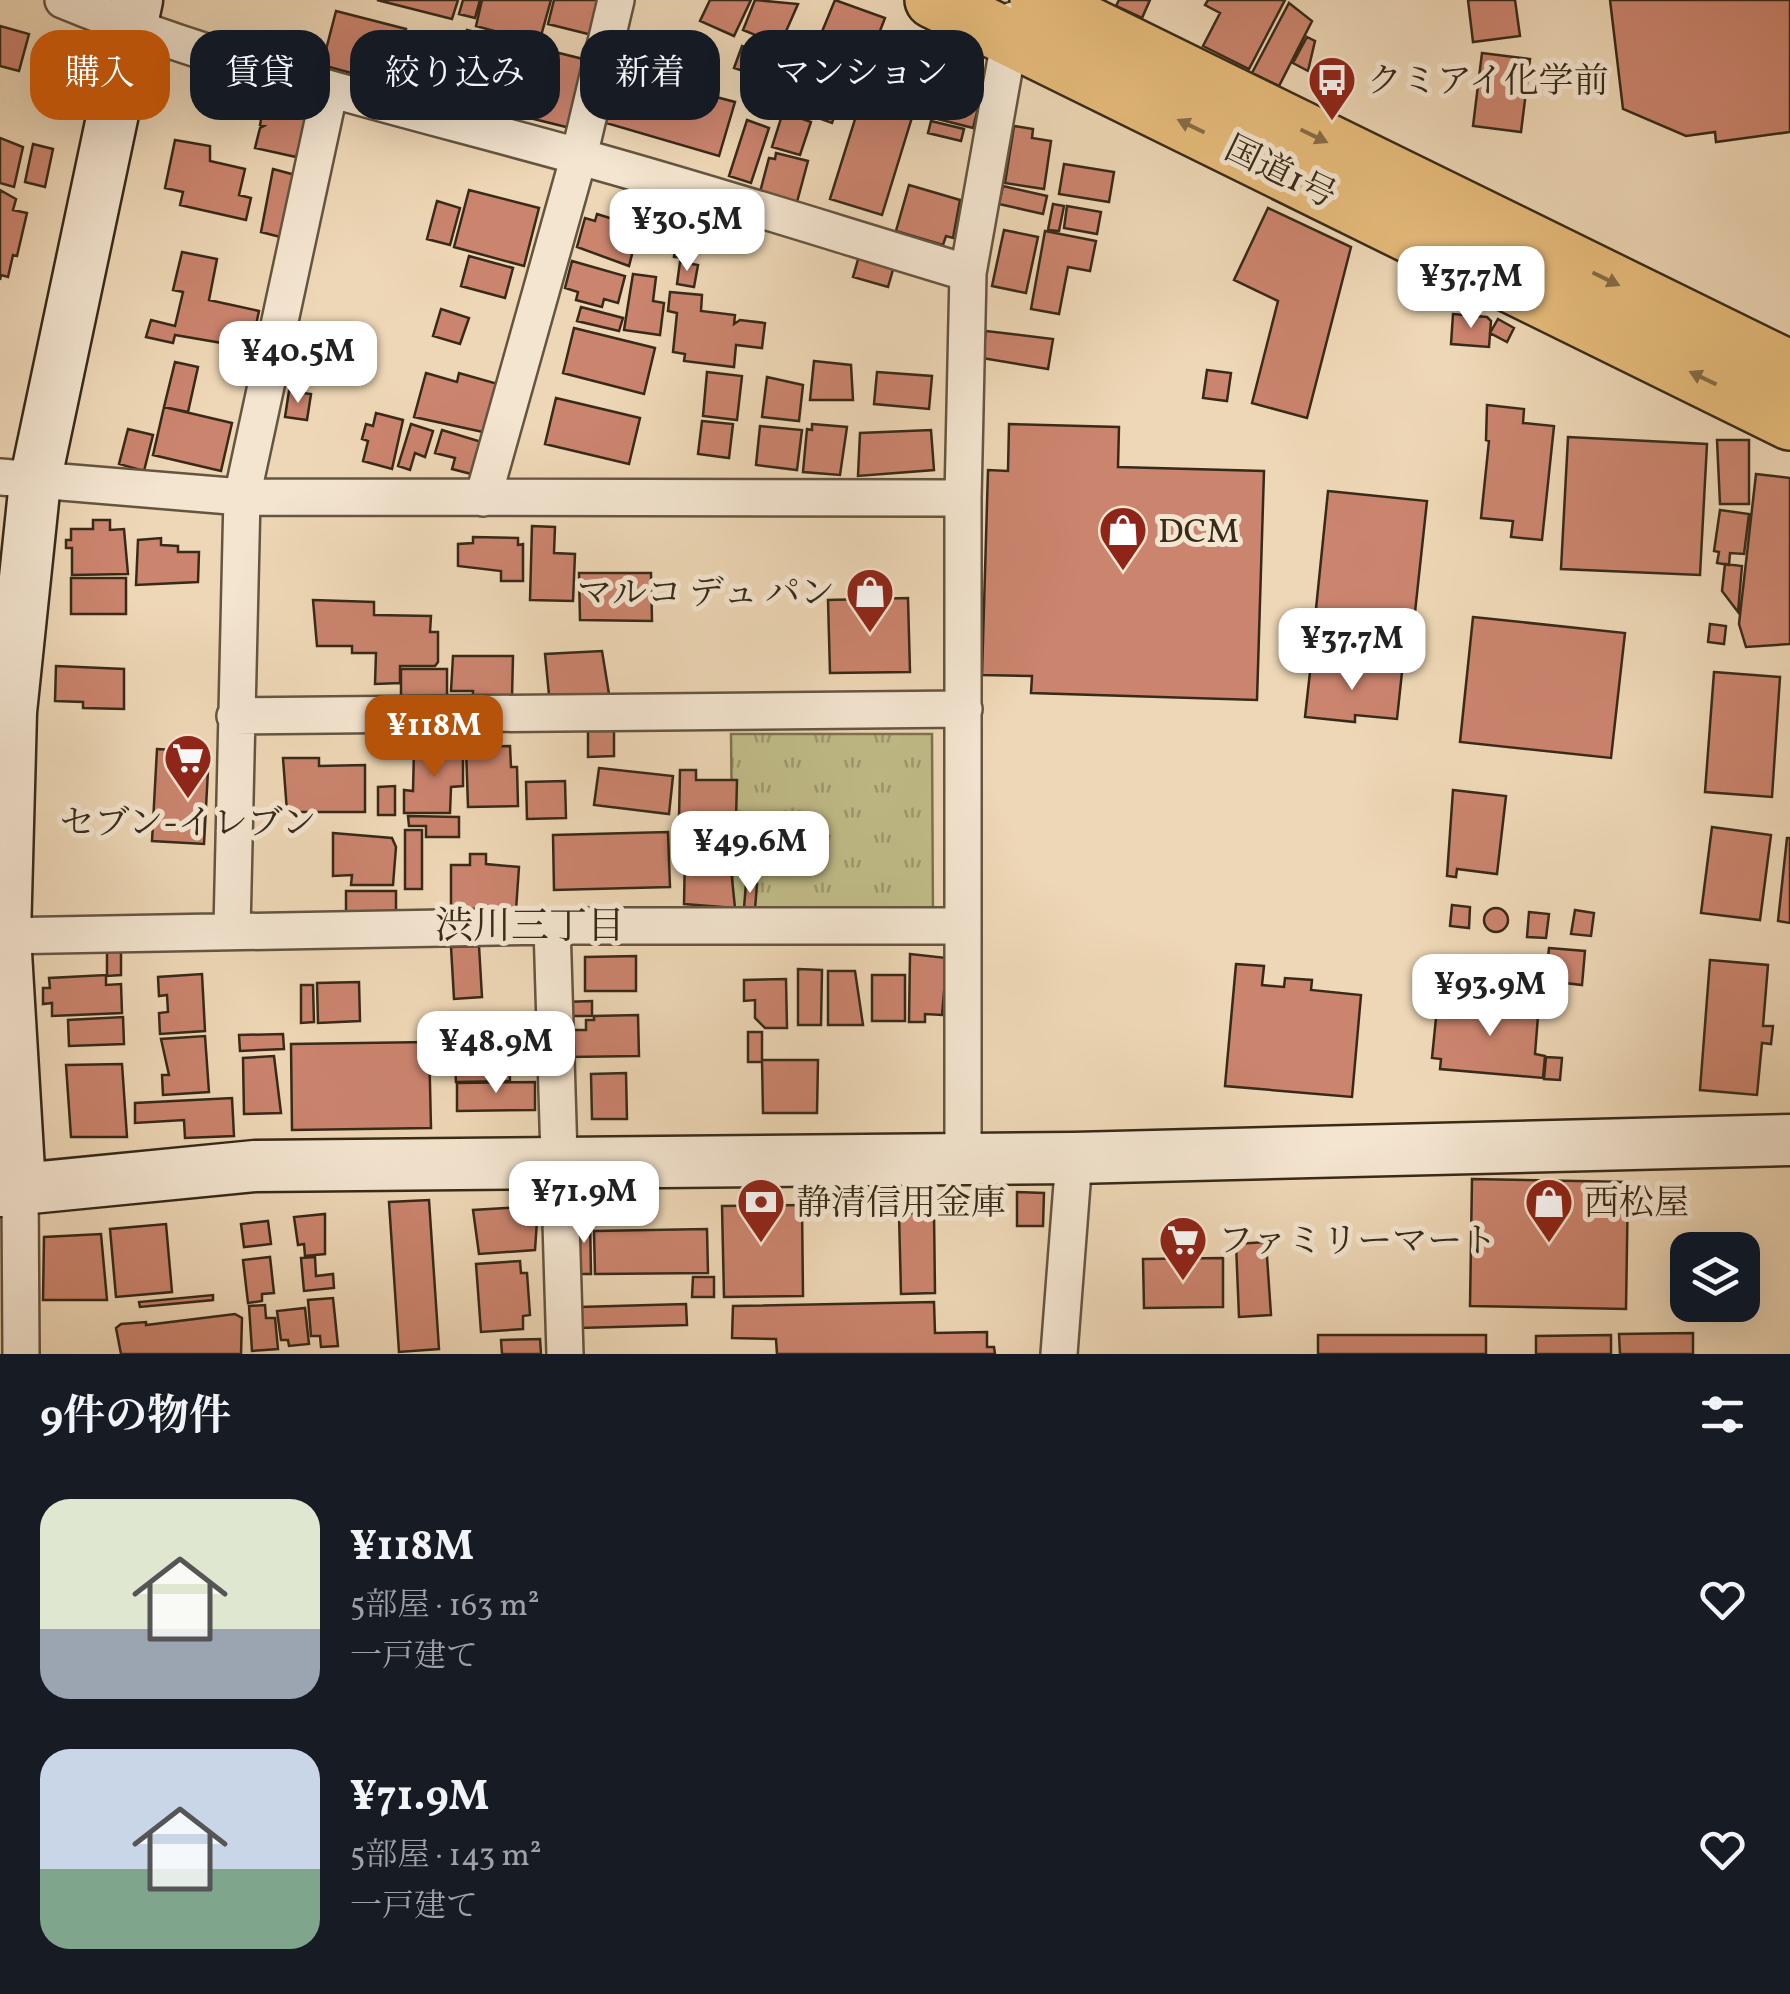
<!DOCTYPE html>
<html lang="ja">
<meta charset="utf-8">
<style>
body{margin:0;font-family:Vollkorn,"Noto Serif JP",serif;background:#242831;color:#f1f3f6;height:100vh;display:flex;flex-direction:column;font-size:38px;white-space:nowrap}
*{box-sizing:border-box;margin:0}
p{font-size:32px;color:#9ea1a6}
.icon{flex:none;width:55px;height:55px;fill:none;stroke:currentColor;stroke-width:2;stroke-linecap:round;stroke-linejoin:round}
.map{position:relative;height:1354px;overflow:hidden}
.details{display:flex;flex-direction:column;background:#171b24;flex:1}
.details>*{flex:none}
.guide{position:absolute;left:30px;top:30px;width:1000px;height:90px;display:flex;gap:20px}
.tools{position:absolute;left:1670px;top:1232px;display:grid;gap:20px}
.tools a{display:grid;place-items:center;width:90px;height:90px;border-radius:20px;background:#171b24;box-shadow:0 10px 40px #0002;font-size:50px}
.price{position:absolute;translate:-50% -85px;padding:0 22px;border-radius:20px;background:#fff;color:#222;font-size:32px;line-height:65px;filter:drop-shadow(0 2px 5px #0008)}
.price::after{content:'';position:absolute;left:50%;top:60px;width:30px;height:22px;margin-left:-15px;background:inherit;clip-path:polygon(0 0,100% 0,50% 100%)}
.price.selected{background:#b45309;color:#fff}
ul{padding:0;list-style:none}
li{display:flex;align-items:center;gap:30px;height:250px;padding:0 40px}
li span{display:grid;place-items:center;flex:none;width:280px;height:200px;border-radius:30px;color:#555}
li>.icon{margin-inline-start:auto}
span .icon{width:120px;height:120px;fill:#fffc;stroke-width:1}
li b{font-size:42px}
h2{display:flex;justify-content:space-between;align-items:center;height:120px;padding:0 40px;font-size:42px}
.pill{padding:0 35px;border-radius:30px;background:#171b24;box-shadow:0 10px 40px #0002;font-size:35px;line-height:90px}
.pill.selected{background:#b45309;color:#fff}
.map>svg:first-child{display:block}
.grass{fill:url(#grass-tufts);stroke:#7c7350;stroke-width:2.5}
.building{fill:#cb846e;stroke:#372a18;stroke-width:2.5}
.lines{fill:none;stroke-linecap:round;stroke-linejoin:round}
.street-casing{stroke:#655540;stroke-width:40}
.secondary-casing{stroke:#372a18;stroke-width:55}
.highway-casing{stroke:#372a18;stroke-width:60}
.street{stroke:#f4e5d0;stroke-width:35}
.secondary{stroke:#f4e5d0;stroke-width:50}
.highway{stroke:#e7bc7b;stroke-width:55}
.oneway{fill:#866c45}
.labels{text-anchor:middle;stroke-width:10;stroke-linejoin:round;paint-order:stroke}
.poi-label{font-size:35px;fill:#372a18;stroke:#f4e5d0;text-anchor:start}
.street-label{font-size:35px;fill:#372a18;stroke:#f4e5d0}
.neighbourhood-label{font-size:38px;fill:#372a18;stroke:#f4e5d0}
</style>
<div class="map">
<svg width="1790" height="1354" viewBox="0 0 1790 1354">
<defs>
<pattern id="grass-tufts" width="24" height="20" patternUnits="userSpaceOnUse" patternTransform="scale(2.5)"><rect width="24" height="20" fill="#c0bc88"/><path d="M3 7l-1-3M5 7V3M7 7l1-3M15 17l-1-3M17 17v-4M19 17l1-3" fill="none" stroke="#9d996e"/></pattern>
</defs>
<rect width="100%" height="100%" fill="#eed7b6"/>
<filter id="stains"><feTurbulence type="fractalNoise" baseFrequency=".002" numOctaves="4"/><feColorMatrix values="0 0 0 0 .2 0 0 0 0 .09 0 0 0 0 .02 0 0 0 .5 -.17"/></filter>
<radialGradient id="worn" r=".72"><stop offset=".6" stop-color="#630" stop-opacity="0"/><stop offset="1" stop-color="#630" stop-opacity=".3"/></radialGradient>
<!-- grass -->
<path class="grass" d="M731,734H932L933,920L733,921Z"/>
<!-- building -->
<path class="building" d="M377,0H458L452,19Z
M463,0H480L475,18L459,14Z
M482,0H551L539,43L476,26Z
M554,0H605L596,36L548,24Z
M710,0H751L734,36L700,21Z
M755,0L798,4L780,45L743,30Z
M835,0L885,18L871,54L821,34Z
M1119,0H1150L1142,18L1116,6Z
M1208,0H1285L1249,69L1203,46L1220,13L1205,5Z
M1468,0H1515L1520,36L1473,42Z
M1610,0H1790V132L1716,142L1715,132L1686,136L1623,109Z
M1289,3L1312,21L1279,86L1252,73Z
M336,11L406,29L404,36L423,41L425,35L446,40L432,95L322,65Z
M0,26L29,34L19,71L0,66Z
M467,30L538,47L523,111L452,94Z
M1307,37L1315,41L1308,71L1293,63Z
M742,46L754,50L746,72L734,68Z
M543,49L587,60L570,128L526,117Z
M1482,53L1530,59L1521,132L1473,126Z
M623,64L702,87L701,93L735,102L719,156L606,123Z
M789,67L806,73L808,67L820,71L817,77L845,87L832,123L776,103Z
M944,71L985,81L973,128L930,117Z
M266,92L312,103L296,157L255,148L260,128L264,126L260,125Z
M862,97L913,114L882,215L830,199Z
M783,112L811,122L800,155L772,147Z
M747,120L769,128L751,183L729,176Z
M931,121L964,129L961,141L928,133Z
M1014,126L1033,129L1032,138L1051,141L1044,189L1005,183Z
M0,138L23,147L14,187L0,183Z
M175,140L210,146V161L245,169L239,195L251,198L246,220L180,205L183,192L165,188Z
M33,144L53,149L45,187L25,182Z
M776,153L808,161L797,202L760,192L769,158L775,159Z
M1064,164L1114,172L1109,202L1059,194Z
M273,169L299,176L284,238L261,232Z
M909,185L960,200L953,238L946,236L943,245L896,231Z
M1003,186L1047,196L1043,214L999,204Z
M0,190L16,199L13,210L27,213L17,256L13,255L8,277L1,275L0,280Z
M469,190L539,208L524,266L454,247Z
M437,201L460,208L450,245L427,239Z
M1053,204L1064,206L1059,231L1048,230Z
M1067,206L1101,212L1097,234L1064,228Z
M1268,208L1351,247L1307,418L1252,403L1278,301L1234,280Z
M683,210L709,212L705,252L694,251L693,259L674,257L678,218H682Z
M597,214L639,227L629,266L577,247L585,218L595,221Z
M1004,230L1038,237L1026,293L992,286Z
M1045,231L1096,241L1090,271L1068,267L1059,314L1031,309Z
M182,252L217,259L209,300L259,311L251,348L175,335L173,343L146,337L151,320L175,326L183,292L173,290Z
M469,256L513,268L505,298L461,286Z
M859,256L894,266L888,287L853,277Z
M572,261L625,276L618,303L604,299L602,307L576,300L578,292L565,288Z
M680,262L698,265L694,287L677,284Z
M633,274L656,277L653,301L664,303L660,335L624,330Z
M670,292L702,295L701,311L735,315L734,324L740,320L765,323L762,348L736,345L734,367L684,361L685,354L673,352L677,313L668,311Z
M581,307L623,318L619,331L577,321Z
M441,309L469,318L460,344L433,336Z
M1453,314L1487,317L1491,321L1489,347L1451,344Z
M1498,319L1514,328L1507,342L1490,333Z
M574,328L655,348L644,394L563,373Z
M986,331L1053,339L1048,369L982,358Z
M814,361L851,365L853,400H810Z
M175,362L198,367L188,412L164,407Z
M1207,370L1231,373L1227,401L1203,398Z
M707,372L742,376L737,420L703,416Z
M877,372L932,376L929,409L874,404Z
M426,373L457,382L459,373L498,384L483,432L414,417Z
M767,377L803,385L799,421L762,417Z
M289,391L311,394L307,420L285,417Z
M556,398L640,418L629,464L545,444Z
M1487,405L1524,409L1523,423L1554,426L1542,540L1511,537L1513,521L1481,518L1489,441L1486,440Z
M164,407L232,423L221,471L153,455Z
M376,413L403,420L392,469L363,461L368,441L362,439L366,424L373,426Z
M702,421L733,424L729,458L698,454Z
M411,424L433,431L425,457L415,453L410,470L398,466Z
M812,424L847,427L840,475L803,472L807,429L812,430Z
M1009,424L1119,427L1118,467L1264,471L1257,700L1031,693L1032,676L982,675L988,470L1008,471Z
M760,426L802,430L797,470L756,465Z
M128,429L153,435L144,471L119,464Z
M442,430L485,443L475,475L452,469L455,458L435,453Z
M931,430L934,470L858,476L860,433Z
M1568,437L1707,444L1700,575L1561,569Z
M1717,440H1749V504H1720Z
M1756,474L1790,478V644L1746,647L1739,624Z
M1328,491L1427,501L1409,668L1311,658Z
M1720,510L1749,514L1744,554L1730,553L1729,565L1717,563L1719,552L1714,551Z
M93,520H110V530L124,529L128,574L72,575V548H66V540H71V529H93Z
M532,526L555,527L554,553L575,554L573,601L530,600Z
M473,537L518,538V545L523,544V581H501V571L458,566V544L473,543Z
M161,538V545L178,546V552H199L198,582L136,585L138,540Z
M1725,564L1742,566L1738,612L1722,591Z
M579,573H651L652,621L580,620Z
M71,578H126V614H71Z
M908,598L910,672L830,673L828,600Z
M313,600L374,602V615L431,616L430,632H438V662L435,666H400V683L375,684L376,653H352V646H317Z
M1473,617L1625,633L1611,758L1460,742Z
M1710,624L1726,626L1724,644L1708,642Z
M602,651L609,694L549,695L545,654Z
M453,656H513L512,698H473V691H451Z
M1311,663L1402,672L1397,719L1355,715V722L1305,717Z
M56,666L124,669V709L83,708V702L55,701Z
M401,669H447V697L401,698Z
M1714,672L1780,677L1772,797L1705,792Z
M588,731H614V756L588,757Z
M510,746L511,767H517L518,806L468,807L466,747Z
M437,747L461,749L463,756V786L451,787L450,813H404V790L413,791L414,749Z
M157,749L209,752L204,844L152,841Z
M283,758H319V766L365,765V812H287Z
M599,768L673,776L669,814L594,805Z
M680,770H696V780H737L736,820L679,819Z
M565,781L566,818L527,819L526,782Z
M395,786V815H378V787Z
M1453,790L1506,796L1497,874L1457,869L1456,877L1447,876Z
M408,816L459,817V837H426V826H409Z
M1712,827L1771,835L1760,920L1701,913Z
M405,830H422V889H405Z
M668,832L670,887L554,890L553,835Z
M333,833L392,838L396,847L393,885H351L352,875L333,876Z
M1787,838H1790V923L1778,921Z
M470,854H486V864L519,867L516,910H483L484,916L451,913V865H470Z
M685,854L730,859L735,908L684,904Z
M746,883L757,884L755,909L744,908Z
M346,891H396V916H346Z
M1452,905L1470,907L1469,928L1450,926Z
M1484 920a12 12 0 1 1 24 0a12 12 0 1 1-24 0Z
M1575,910L1594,913L1591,936L1571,934Z
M1529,912L1549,914L1546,938L1527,937Z
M479,946L482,997L454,999L451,947Z
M1549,948L1585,951L1582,985L1556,982V988L1545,987Z
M107,952H121V975L107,976Z
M910,954L947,958L942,1015L925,1014V1022H909Z
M636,956V991H585V957Z
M1710,960L1768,965L1763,1026H1773L1771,1044L1762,1043L1757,1095L1700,1090Z
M1236,964L1264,966L1262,985L1284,987L1285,978L1312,980L1311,990L1361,995L1352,1097L1225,1086Z
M798,969L822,970L821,1025H798Z
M828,971H855L863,1025H828Z
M202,974L205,1031L160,1034L159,1013L168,1012L167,995L159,996L158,977Z
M106,975V985L121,984L122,1013L52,1016V1003L43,1004V988H50L49,978Z
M872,975H905V1021H872Z
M786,979L787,1028H765L755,1018V1000L744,1001V980Z
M359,982L360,1021L318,1023L317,983Z
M301,985H313L314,1022L301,1023Z
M1488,995L1532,999L1530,1015L1538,1016L1535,1054L1545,1056L1543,1078L1440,1069L1441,1059L1432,1058L1437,1008L1486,1010Z
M592,1001V1016H563V1002Z
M638,1015L639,1056L567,1057L566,1030H586V1020H594V1016Z
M123,1017L124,1044L69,1046L68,1020Z
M748,1032H762V1062H748Z
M283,1034L284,1049L240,1051L239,1035Z
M205,1036L209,1092L163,1095L162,1075H169L161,1039Z
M429,1042L431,1128L292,1130L291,1044Z
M487,1043V1047L509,1046L510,1081L456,1082L454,1044Z
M274,1056L281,1113L244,1114L243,1058Z
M1546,1057L1562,1058L1560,1080L1544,1079Z
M762,1060H818L817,1113H763Z
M122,1064L127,1137H71L66,1065Z
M626,1073L627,1119H592L591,1074Z
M535,1082V1110L457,1111V1083Z
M232,1098L234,1136L185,1138L184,1120L135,1123V1103Z
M1472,1179L1628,1182L1626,1309L1470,1306Z
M1017,1192L1044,1193L1043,1226H1017Z
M429,1200L439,1349L399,1352L389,1202Z
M802,1205L803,1296L724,1297L722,1206Z
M538,1206L535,1250L479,1254L473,1210Z
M934,1213L935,1293L901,1294L899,1214Z
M325,1214V1254L305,1256L304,1244L298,1245L294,1217Z
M576,1218H590L591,1274H577Z
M268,1221L271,1244L244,1247L241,1224Z
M166,1224L172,1292L116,1297L110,1229Z
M707,1229L708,1273L595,1274L594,1231Z
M101,1234L107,1300H43L44,1237Z
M1266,1242L1271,1315L1239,1317L1236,1244Z
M270,1257L274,1293L262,1294V1301L248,1303L243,1260Z
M315,1257L316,1276L333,1274L334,1288L304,1291L301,1258Z
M1223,1258V1307L1144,1308L1143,1259Z
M520,1261L521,1273H527L530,1315L523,1316V1329L481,1332L476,1264Z
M693,1277H714V1297H692Z
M213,1295V1300L140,1307L139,1302Z
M333,1298L338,1346L321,1347L320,1336H311L308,1300Z
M934,1302L935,1333L987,1332V1347H994L995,1354H777L776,1339L732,1338L733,1306Z
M686,1304L687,1325L579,1328V1307Z
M265,1305L266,1318H275L278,1349L252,1351L249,1306Z
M305,1308L309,1344L289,1346L288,1340H281L277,1311Z
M235,1314L242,1318L241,1354H121L116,1328L121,1324L146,1322V1325Z
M1693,1333V1354H1620L1619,1334Z
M1318,1335H1486V1354H1318Z
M1611,1335V1354H1536V1336Z
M540,1339L541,1354H502L501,1340Z"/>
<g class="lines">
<!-- street casing -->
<g class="street-casing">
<path id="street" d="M63,0C228,68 405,108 577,156C708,192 838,234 968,273
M0,477L242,497L963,498
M483,498L579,156L616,0
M235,716L964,709
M552,926L565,1354
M232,929L242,497L330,89
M0,936L552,926H962
M963,1156V498L968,273L1013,20
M20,1187L21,1354
M1059,1354L1074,1158"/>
</g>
<!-- secondary casing -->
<g class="secondary-casing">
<path id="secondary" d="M20,1187L5,936L11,712L35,482L137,0
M0,1191L255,1166L1074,1158L1790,1140"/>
</g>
<!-- highway casing -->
<g class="highway-casing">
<path id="highway" d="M933,0L1790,422
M1038,0L1790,369"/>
</g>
<!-- street -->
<use href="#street" class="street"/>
<!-- secondary -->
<use href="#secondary" class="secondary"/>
<!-- highway -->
<use href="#highway" class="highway"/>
</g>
<!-- one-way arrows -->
<defs><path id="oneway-solid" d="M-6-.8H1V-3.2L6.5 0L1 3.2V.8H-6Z" transform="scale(2.5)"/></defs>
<g class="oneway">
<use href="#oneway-solid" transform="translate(1191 126) rotate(-154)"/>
<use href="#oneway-solid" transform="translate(1314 136) rotate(26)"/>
<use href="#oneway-solid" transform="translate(1606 279) rotate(26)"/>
<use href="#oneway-solid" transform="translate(1703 378) rotate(-154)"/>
</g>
<!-- icons -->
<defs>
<g id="bus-pin" transform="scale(2.5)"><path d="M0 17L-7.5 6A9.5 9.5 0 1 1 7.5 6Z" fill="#8f2418" stroke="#f4e5d0"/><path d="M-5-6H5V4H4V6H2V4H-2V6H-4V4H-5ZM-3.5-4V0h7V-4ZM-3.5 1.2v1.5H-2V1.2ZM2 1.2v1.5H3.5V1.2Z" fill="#fff"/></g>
<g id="shop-pin" transform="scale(2.5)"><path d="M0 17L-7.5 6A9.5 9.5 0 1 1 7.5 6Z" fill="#8f2418" stroke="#f4e5d0"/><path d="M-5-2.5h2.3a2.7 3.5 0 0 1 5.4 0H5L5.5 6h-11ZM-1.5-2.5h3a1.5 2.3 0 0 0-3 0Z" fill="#fff"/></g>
<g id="supermarket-pin" transform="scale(2.5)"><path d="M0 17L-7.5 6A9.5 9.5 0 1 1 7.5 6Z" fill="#8f2418" stroke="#f4e5d0"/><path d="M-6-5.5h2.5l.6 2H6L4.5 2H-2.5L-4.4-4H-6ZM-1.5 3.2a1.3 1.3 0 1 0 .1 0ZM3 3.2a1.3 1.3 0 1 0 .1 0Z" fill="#fff"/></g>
<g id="bank-pin" transform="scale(2.5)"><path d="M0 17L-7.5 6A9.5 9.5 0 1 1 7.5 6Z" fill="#8f2418" stroke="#f4e5d0"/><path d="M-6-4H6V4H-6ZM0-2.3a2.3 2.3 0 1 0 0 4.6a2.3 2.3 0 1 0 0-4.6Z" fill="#fff"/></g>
</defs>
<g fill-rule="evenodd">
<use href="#bus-pin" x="1332" y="80"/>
<use href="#shop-pin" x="1123" y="530"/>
<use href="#shop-pin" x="870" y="592"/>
<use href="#supermarket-pin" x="188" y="758"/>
<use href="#bank-pin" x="761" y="1202"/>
<use href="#shop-pin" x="1549" y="1202"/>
<use href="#supermarket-pin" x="1183" y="1240"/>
</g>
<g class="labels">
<!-- poi labels -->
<g class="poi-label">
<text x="1367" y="92">クミアイ化学前</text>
<text x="1158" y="542">DCM</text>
<text x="835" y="604" text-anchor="end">マルコ デュ パン</text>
<text x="188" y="834" text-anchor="middle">セブン-イレブン</text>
<text x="796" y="1214">静清信用金庫</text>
<text x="1584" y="1214">西松屋</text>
<text x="1218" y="1252">ファミリーマート</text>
</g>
<!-- street labels -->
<g class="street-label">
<text transform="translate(1281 171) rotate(26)" y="12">国道1号</text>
</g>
<!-- neighbourhood labels -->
<g class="neighbourhood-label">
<text x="530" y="938">渋川三丁目</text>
</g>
</g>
<rect width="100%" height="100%" filter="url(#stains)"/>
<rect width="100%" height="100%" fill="url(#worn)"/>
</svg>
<div class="tools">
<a><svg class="icon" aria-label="layers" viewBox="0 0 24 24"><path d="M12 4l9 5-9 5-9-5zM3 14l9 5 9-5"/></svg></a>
</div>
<b class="price" style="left:687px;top:274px">¥30.5M</b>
<b class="price" style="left:1471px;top:331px">¥37.7M</b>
<b class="price" style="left:298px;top:406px">¥40.5M</b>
<b class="price" style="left:1352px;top:693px">¥37.7M</b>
<b class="price selected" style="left:434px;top:780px">¥118M</b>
<b class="price" style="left:750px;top:896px">¥49.6M</b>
<b class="price" style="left:1490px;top:1039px">¥93.9M</b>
<b class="price" style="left:496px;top:1096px">¥48.9M</b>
<b class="price" style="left:584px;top:1246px">¥71.9M</b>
<div class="guide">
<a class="pill selected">購入</a>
<a class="pill">賃貸</a>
<a class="pill">絞り込み</a>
<a class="pill">新着</a>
<a class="pill">マンション</a>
</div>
</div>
<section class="details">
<h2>9件の物件<svg class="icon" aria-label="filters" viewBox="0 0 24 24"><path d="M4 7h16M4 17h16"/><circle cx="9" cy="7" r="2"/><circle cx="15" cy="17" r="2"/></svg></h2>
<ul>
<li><span style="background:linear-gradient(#dfe7d0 65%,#9aa5b1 0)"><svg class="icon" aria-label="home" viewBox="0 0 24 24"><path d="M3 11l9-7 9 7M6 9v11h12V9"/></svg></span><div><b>¥118M</b><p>5部屋 · 163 m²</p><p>一戸建て</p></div><svg class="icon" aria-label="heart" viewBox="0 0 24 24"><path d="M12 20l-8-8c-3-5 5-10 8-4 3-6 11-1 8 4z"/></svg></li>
<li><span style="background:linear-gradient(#c9d6e8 60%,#7fa58c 0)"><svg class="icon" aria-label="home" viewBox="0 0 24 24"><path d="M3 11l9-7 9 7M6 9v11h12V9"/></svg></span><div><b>¥71.9M</b><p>5部屋 · 143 m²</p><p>一戸建て</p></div><svg class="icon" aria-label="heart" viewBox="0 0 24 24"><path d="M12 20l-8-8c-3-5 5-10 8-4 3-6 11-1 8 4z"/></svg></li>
</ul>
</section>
